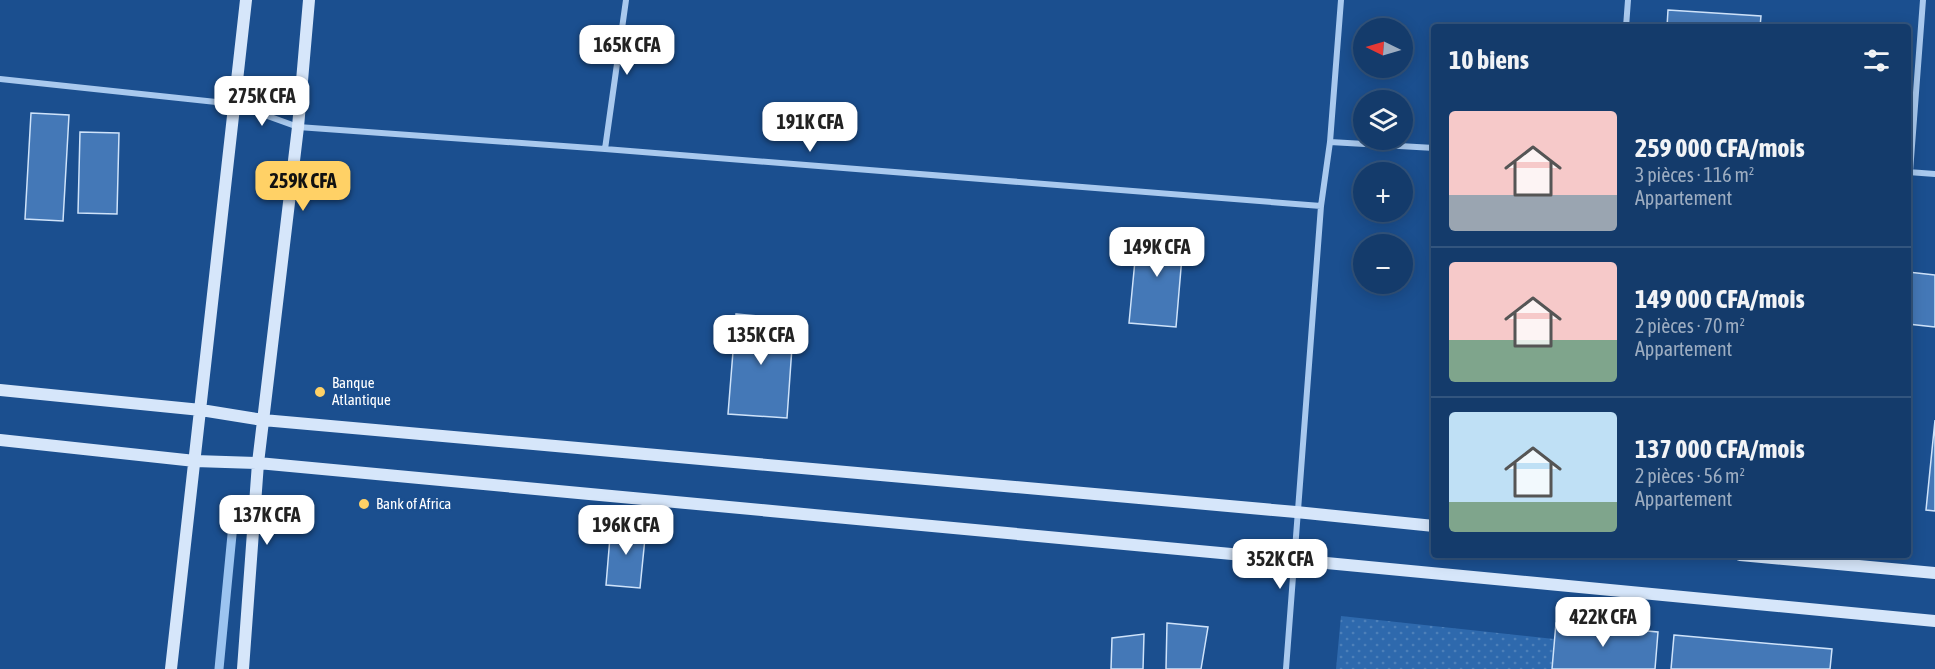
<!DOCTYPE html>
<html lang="fr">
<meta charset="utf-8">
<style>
body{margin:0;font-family:"Asap Condensed",sans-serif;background:#214673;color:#f1f3f6;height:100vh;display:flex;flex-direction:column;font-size:22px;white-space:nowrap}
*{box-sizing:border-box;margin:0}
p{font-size:20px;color:#9dadc1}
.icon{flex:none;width:33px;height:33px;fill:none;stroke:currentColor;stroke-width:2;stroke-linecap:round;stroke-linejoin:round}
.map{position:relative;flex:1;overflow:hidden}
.drawer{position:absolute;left:1431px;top:24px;width:480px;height:534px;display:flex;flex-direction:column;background:#143b6b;border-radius:6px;box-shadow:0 3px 15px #0003,0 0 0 2px #33557e}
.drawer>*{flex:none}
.needle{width:39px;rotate:275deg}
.fabs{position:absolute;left:1353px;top:18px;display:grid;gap:12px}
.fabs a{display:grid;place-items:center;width:60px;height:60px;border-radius:50%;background:#143b6b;box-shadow:0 3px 15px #0003,0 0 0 2px #33557e;font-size:30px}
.price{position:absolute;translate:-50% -51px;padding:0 14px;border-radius:12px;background:#fff;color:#222;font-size:20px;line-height:39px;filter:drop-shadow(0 2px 3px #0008)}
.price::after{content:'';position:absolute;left:50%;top:36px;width:18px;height:14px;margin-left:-9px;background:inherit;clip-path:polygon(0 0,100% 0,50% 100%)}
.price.current{background:#ffd166;color:#111}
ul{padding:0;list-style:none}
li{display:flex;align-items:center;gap:18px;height:150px;padding:0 18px}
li+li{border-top:2px solid #33557e}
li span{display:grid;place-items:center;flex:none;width:168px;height:120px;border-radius:6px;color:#555}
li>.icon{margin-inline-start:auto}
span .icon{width:72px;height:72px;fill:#fffc;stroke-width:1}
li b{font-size:26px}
h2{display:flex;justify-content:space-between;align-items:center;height:72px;padding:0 18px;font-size:26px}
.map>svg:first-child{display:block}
.green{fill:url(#green-dots)}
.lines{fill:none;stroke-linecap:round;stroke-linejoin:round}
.stream{stroke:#9cc4f0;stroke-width:9}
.building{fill:#4478b7;stroke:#cfe3fa;stroke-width:1.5}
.street{stroke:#a9c9ee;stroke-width:6}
.secondary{stroke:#d6e6fa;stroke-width:12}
.poi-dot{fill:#ffd166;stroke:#1b4f8f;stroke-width:2}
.labels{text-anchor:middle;stroke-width:4.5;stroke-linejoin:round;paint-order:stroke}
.poi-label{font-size:15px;fill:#fff;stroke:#1b4f8f;text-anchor:start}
</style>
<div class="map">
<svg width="1935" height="669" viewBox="0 0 1935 669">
<defs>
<pattern id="green-dots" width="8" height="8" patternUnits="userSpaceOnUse" patternTransform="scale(1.5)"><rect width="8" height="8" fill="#2e69ad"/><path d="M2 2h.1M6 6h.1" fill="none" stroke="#4d80b9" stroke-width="1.8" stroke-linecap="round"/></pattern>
</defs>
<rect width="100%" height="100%" fill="#1b4f8f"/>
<!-- green -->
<path class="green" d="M1341,616L1554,639L1552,669H1336Z"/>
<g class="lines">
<!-- stream -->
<path class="stream" d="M219,669L234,514"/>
</g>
<!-- building -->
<path class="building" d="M1668,10L1761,16L1760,27H1667Z
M31,113L69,115L63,221L25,219Z
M80,132L119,133L117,214L78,213Z
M1138,229L1184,233L1176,327L1129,323Z
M1908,272L1935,275V327L1908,324Z
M736,314L794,319L787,418L728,414Z
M1935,420V511L1926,510Z
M611,525L646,528L640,588L606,585Z
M1167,623L1208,627L1201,669H1166Z
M1556,623L1658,632L1655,669H1552Z
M1144,634L1143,669H1111L1112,638Z
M1674,635L1832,649L1830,669H1671Z"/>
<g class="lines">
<!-- street -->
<path class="street" d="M1626,27L1628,0
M0,79L235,104L298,127L605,149L1321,206
M1330,142L1434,148
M605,149L626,0
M1908,172L1935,174
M1910,172L1923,0
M1286,669L1321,206L1330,142L1341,0"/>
<!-- secondary -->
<path class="secondary" d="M0,390L201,410L263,420L1296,512L1434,526
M0,440L195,461L258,463L1295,560L1935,621
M1740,555L1935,573
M171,669L246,0
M243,669L258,463L298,127L309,0"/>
</g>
<!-- markers -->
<g class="poi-dot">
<circle cx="320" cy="392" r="6"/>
<circle cx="364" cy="504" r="6"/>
</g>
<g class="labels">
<!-- poi labels -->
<g class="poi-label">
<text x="332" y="388">Banque<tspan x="332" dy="17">Atlantique</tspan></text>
<text x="376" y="509">Bank of Africa</text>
</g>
</g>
</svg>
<div class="fabs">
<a><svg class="needle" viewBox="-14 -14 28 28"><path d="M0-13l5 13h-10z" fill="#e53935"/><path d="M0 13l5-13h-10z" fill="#9dadc1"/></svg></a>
<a><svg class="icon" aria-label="layers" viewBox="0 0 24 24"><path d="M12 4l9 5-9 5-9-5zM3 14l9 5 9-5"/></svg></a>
<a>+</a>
<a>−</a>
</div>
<b class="price" style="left:627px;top:76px">165K CFA</b>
<b class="price" style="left:262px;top:127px">275K CFA</b>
<b class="price" style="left:810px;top:153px">191K CFA</b>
<b class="price current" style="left:303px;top:212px">259K CFA</b>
<b class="price" style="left:1157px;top:278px">149K CFA</b>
<b class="price" style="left:761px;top:366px">135K CFA</b>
<b class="price" style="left:267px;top:546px">137K CFA</b>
<b class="price" style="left:626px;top:556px">196K CFA</b>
<b class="price" style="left:1280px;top:590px">352K CFA</b>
<b class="price" style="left:1603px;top:648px">422K CFA</b>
<section class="drawer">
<h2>10 biens<svg class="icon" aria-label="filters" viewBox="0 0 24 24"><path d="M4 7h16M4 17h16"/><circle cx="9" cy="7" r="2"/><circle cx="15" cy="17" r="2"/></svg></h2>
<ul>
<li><span style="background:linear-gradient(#f6c9c9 70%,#9aa5b1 0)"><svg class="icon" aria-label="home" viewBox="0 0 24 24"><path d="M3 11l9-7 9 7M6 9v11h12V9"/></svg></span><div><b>259 000 CFA/mois</b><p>3 pièces · 116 m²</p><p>Appartement</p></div></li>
<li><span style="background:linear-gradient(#f6c9c9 65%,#7fa58c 0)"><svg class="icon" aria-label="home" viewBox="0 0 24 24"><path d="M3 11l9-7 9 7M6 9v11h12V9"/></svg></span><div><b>149 000 CFA/mois</b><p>2 pièces · 70 m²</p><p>Appartement</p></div></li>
<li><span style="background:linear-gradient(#bfe0f5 75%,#7fa58c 0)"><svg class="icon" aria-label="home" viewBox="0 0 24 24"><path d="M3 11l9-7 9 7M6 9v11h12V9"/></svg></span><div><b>137 000 CFA/mois</b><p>2 pièces · 56 m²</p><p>Appartement</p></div></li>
</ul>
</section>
</div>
